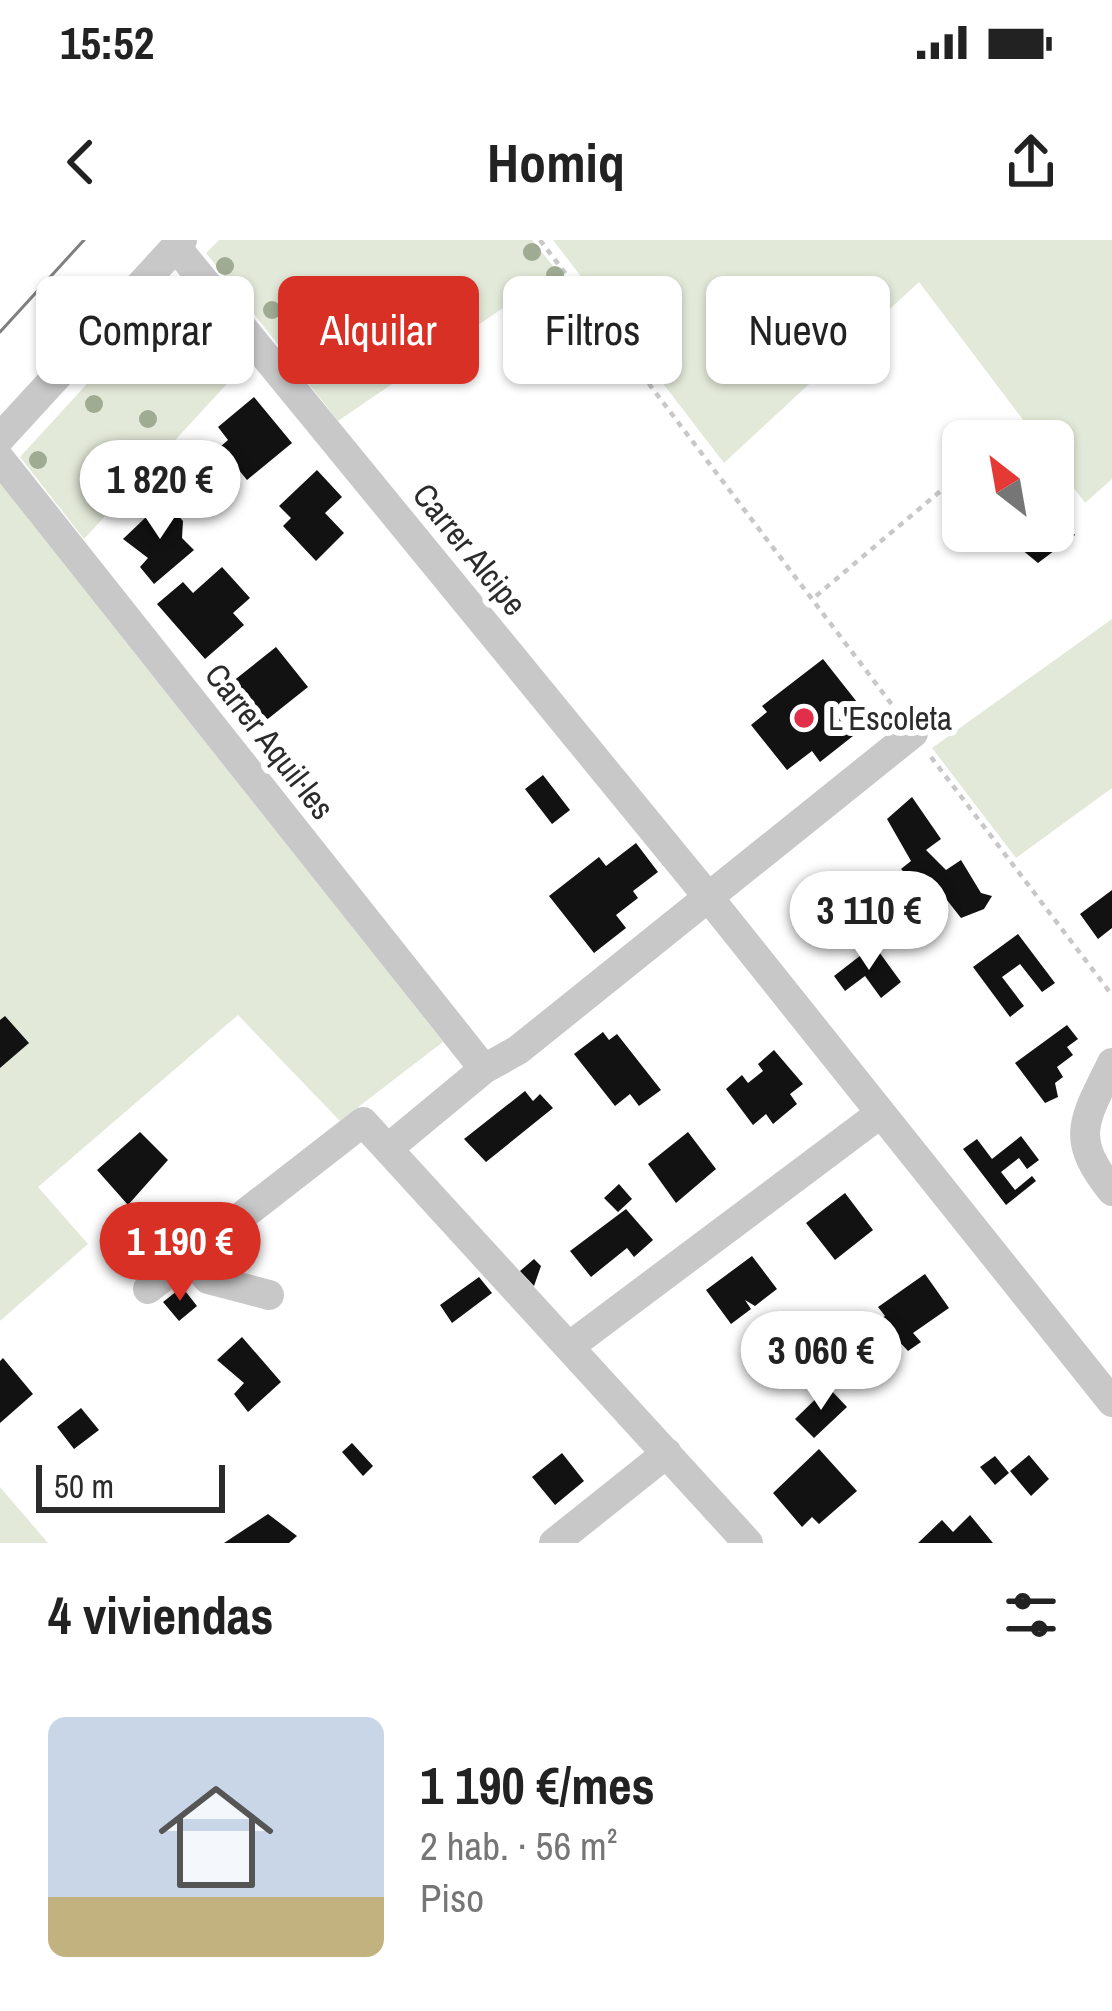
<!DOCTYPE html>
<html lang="es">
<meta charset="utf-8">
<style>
body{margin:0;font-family:"Archivo Narrow",sans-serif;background:#f6f6f6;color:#222;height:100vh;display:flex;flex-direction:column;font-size:45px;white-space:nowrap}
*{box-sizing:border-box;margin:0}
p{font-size:39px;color:#767676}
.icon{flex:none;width:66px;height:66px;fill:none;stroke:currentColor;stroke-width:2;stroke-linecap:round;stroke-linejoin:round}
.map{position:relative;height:1303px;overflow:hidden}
.panel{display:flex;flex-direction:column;background:#fff;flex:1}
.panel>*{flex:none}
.top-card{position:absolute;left:36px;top:36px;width:1041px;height:108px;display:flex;gap:24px}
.needle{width:78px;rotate:329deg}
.fabs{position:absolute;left:942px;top:180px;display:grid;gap:24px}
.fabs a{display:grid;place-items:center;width:132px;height:132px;border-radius:18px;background:#fff;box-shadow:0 3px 9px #0004;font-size:60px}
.scale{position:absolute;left:36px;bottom:30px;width:189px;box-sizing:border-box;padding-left:12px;border:6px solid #2b2b2b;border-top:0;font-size:33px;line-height:42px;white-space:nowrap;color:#2b2b2b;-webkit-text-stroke:9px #fff;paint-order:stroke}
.price{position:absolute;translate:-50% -102px;padding:0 27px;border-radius:42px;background:#fff;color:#222;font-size:39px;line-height:78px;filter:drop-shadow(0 3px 6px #0008)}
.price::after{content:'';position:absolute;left:50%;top:72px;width:36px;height:27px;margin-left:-18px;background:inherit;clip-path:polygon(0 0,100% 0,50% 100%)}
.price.on{background:#d93025;color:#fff}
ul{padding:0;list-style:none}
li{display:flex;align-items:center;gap:36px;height:300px;padding:0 48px}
li span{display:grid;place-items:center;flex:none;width:336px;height:240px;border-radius:18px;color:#555}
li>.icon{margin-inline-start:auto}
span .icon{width:144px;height:144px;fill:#fffc;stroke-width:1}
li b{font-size:51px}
h2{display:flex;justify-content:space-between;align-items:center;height:144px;padding:0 48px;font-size:51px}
.chip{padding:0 42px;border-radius:18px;background:#fff;box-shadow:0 3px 9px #0004;font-size:42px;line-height:108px}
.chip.on{background:#d93025;color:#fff}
.status{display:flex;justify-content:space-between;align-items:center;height:84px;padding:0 60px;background:#fff;direction:ltr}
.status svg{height:33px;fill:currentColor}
header{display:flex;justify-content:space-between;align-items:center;height:156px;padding:0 48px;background:#fff;font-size:54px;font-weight:700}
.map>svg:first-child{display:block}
.green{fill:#e3e9d9}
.water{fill:#c5dee9}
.building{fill:#121212}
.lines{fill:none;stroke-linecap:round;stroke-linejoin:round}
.path{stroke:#c8c8c8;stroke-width:4.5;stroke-dasharray:6 6;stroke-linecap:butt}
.minor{stroke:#c8c8c8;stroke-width:30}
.tram{stroke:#808080;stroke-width:3}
.tree{fill:#a0ab93}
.poi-dot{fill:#e12f49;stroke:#fff;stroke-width:4.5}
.labels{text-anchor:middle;stroke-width:12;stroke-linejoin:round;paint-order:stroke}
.street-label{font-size:33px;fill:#2b2b2b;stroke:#fff}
.poi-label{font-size:33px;fill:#2b2b2b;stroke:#fff;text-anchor:start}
</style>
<div class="status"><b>15:52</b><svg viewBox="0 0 49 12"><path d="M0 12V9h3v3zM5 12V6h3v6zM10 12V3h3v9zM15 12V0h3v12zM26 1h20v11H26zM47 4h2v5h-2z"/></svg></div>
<header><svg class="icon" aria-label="back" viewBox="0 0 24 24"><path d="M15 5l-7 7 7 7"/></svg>Homiq<svg class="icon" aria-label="share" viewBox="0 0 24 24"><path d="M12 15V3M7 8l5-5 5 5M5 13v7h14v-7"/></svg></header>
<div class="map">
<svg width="1112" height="1303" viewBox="0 0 1112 1303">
<rect width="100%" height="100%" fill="#fff"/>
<!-- green -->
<path class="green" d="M219,0H532L557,31L338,181L206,13Z
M553,0H1112V239L1085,263L1053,220V201H1039L919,42L724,223Z
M184,38L249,120L84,299L20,217Z
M0,239L443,802L340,881L238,775L38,947L88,1004L0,1081Z
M1112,379V548L1016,618L932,508Z
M0,1247L48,1303H0Z"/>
<!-- water -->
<path class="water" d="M141,978L167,1004L140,1030L115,1004Z"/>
<!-- building -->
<path class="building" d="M254,157L292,203L247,240L220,207L228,200L218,187Z
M317,230L342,257L325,273L344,293L316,321L283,286L291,278L279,266Z
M164,260L183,281L182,298L194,310L154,344L140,327L148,318L123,299Z
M1053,267L1075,295L1038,323L1021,309L1044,291H1053Z
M222,327L250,358L233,373L244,385L205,419L157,364L183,342L193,353Z
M276,407L308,447L264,482L232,442Z
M823,419L872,481L820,522L812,511L787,530L751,485L767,472L762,466Z
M543,535L570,570L552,584L525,549Z
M912,557L941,599L926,610L946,630L961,620L981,653L992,656L984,669L961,678L932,641L921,649L901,629L911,621L887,579Z
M636,603L658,632L633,651L638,658L616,675L626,688L594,713L549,656L599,617L606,626Z
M1112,650V688L1098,699L1080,674Z
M1018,694L1055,743L1042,752L1020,724L1002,737L1024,766L1010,777L973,727Z
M874,705L901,742L881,758L865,736L845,751L834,736Z
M5,776L29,803L0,828V780Z
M1067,785L1078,799L1067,807L1073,815L1057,827L1063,837L1055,843L1058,857L1045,863L1015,823Z
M603,792L609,800L617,794L661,850L639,866L630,854L615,866L574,814Z
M774,810L803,844L790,854L797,864L773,884L766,874L753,885L726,849L742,835L748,843L763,831L758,824Z
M525,851L533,861L540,854L553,868L486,922L464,899Z
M140,892L168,920L128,965L97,930Z
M688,892L716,929L676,963L648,924Z
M1021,896L1039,920L1027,929L1019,918L1001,932L1015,950L1032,936L1036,941L1006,965L963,909L977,899L992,919Z
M619,944L632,959L618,972L604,958Z
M845,953L873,990L835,1020L806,983Z
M626,969L653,1000L634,1017L627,1008L591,1037L570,1011Z
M752,1016L777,1049L755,1066L745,1060L751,1069L731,1084L706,1050Z
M534,1019L541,1026L534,1046L520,1031Z
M925,1034L949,1068L913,1093L921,1102L908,1111L879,1080L885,1076L878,1067Z
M479,1037L492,1053L452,1083L440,1065Z
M182,1047L197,1066L179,1081L163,1062Z
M242,1097L281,1142L248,1172L234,1154L244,1143L217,1120Z
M3,1118L33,1154L0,1183V1121Z
M828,1147L847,1167L814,1198L795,1179Z
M81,1168L99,1190L74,1209L57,1187Z
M352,1203L373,1226L363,1236L342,1212Z
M819,1209L857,1251L819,1284L812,1277L802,1287L773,1253Z
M562,1213L584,1241L555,1265L532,1237Z
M1029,1215L1049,1239L1031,1256L1010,1231Z
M995,1216L1009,1233L995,1245L980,1227Z
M268,1274L297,1296L289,1303H224Z
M970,1275L993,1303H918L942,1280L953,1292Z"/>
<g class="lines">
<!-- path -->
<path class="path" d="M540,0L899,474
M1000,201L1013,190
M816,356L963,232
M931,517L1112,755"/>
<!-- minor -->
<path class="minor" d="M176,7L709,658L1112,1162
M0,198L182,0
M0,219L484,829L391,906
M1112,823C1084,881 1069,897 1112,951
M484,829L518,810L913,493
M189,1017L208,1039L269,1055
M148,1049L363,882L748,1303
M570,1106L881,873
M554,1303L667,1213"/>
<!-- tram -->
<path class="tram" d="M0,92L84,0"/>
</g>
<!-- trees -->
<g class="tree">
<circle cx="532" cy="12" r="9"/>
<circle cx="225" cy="26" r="9"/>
<circle cx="555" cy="35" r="9"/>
<circle cx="178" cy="60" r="9"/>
<circle cx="272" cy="70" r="9"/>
<circle cx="394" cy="75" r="9"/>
<circle cx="176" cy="87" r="9"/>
<circle cx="146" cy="114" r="9"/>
<circle cx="191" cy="117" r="9"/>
<circle cx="94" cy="164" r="9"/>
<circle cx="148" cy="179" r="9"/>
<circle cx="38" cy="220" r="9"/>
<circle cx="95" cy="237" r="9"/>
</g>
<!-- markers -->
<circle class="poi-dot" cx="804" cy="478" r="12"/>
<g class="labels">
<!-- street labels -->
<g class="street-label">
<text transform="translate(470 309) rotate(51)" y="12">Carrer Alcipe</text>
<text transform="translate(270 501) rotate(52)" y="12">Carrer Aquil·les</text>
</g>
<!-- poi labels -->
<g class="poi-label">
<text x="828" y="490">L'Escoleta</text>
</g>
</g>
</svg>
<div class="fabs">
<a><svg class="needle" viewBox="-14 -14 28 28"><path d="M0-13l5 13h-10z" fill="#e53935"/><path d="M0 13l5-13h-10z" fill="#767676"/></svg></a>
</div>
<div class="scale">50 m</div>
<b class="price" style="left:160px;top:302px">1 820 €</b>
<b class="price" style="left:869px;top:733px">3 110 €</b>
<b class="price on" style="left:180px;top:1064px">1 190 €</b>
<b class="price" style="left:821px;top:1173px">3 060 €</b>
<div class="top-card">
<a class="chip">Comprar</a>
<a class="chip on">Alquilar</a>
<a class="chip">Filtros</a>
<a class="chip">Nuevo</a>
</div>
</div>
<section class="panel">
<h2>4 viviendas<svg class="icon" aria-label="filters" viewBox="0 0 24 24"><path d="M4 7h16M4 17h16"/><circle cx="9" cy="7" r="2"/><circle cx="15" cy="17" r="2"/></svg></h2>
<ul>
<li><span style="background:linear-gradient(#c9d6e8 75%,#c2b280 0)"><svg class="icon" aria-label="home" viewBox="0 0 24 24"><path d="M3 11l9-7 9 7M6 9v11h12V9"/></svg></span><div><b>1 190 €/mes</b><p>2 hab. · 56 m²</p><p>Piso</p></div></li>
</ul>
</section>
